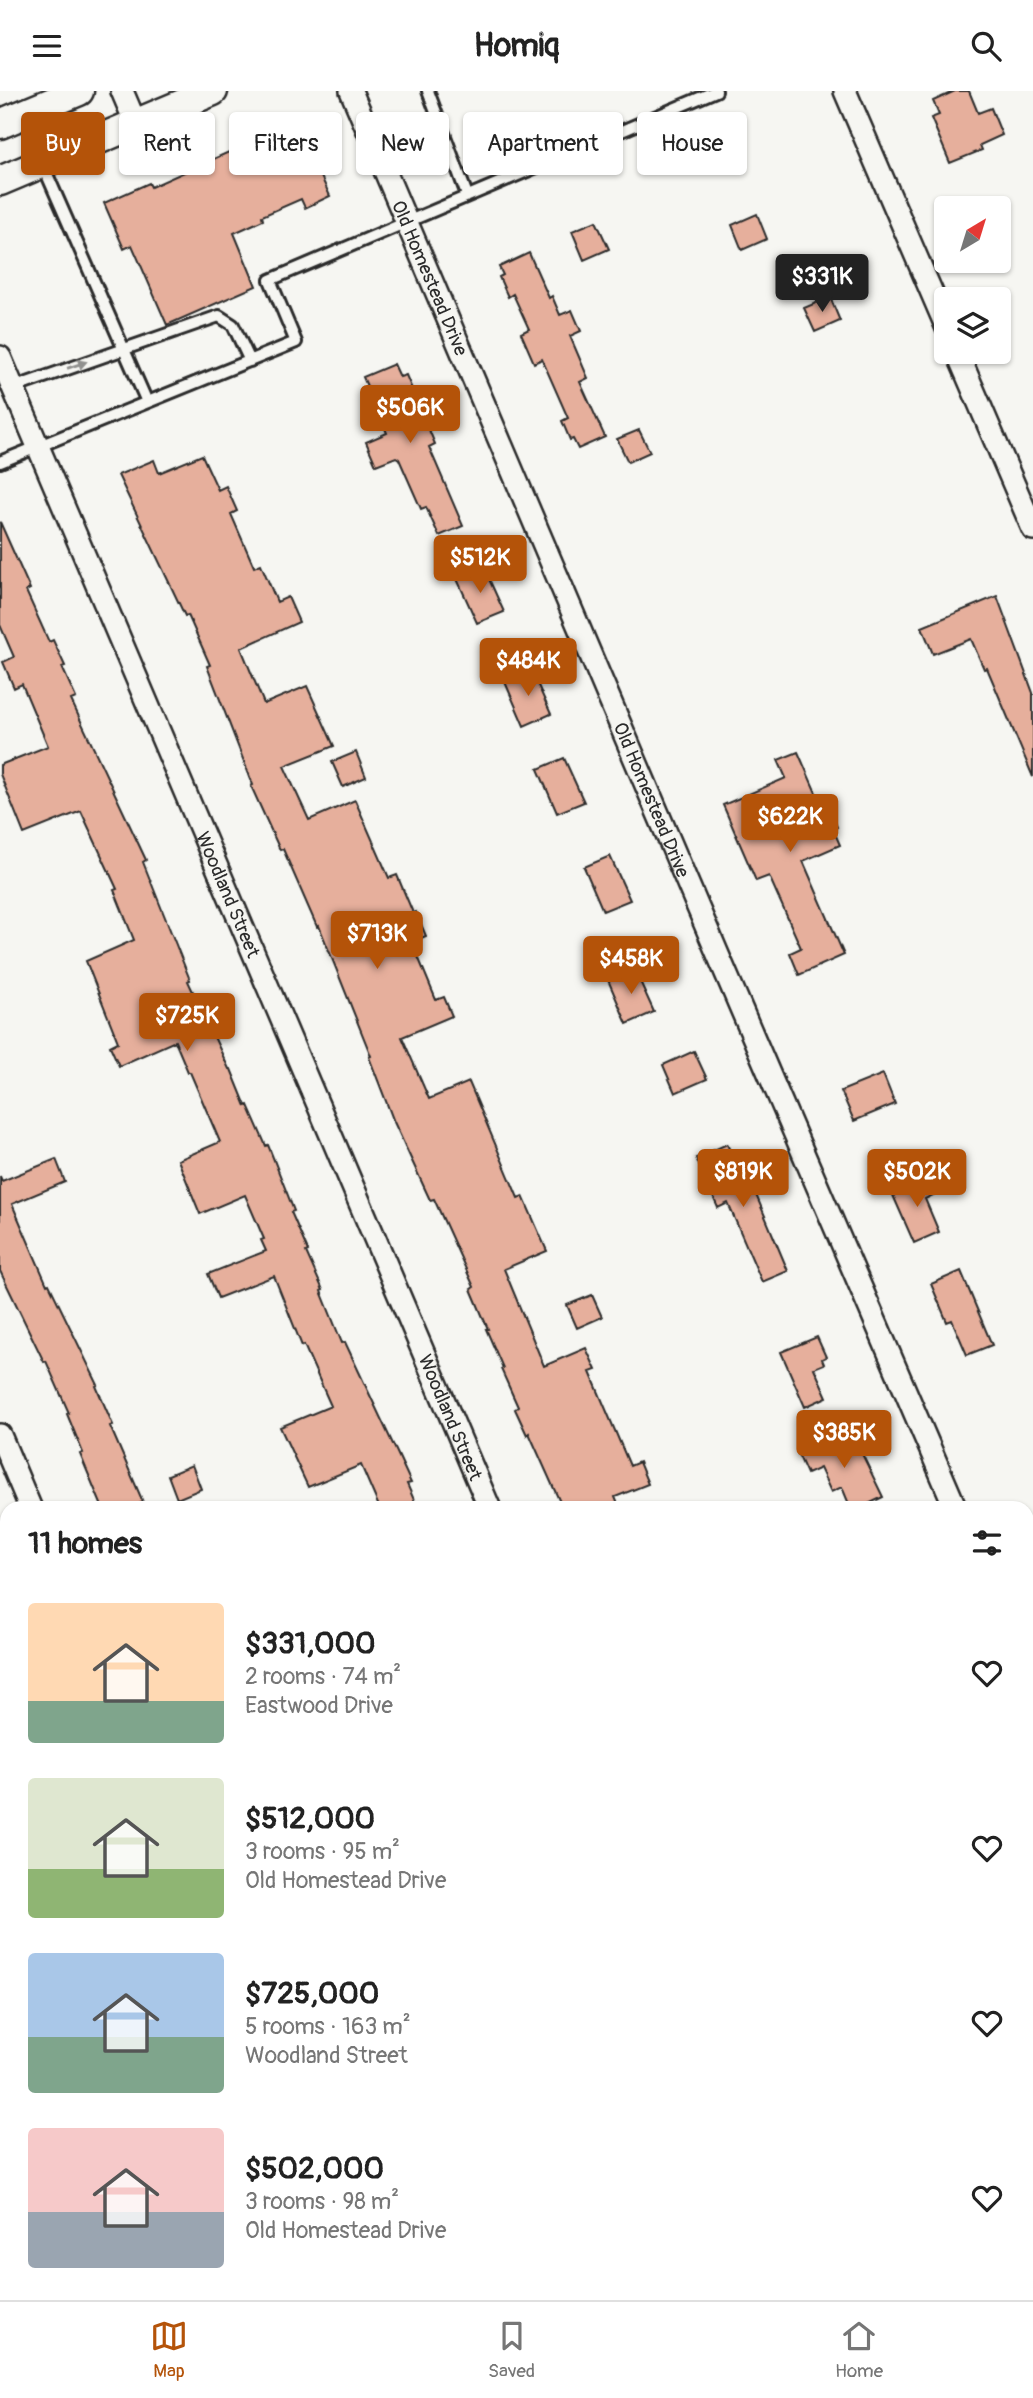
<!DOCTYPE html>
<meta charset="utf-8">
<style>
body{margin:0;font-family:Pangolin,sans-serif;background:#f6f6f6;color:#222;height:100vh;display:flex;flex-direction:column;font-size:26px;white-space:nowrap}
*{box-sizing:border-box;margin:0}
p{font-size:23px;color:#767676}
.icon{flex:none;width:38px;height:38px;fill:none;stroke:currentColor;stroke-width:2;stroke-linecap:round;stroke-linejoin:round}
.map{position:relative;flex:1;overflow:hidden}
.details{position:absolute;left:0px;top:1410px;width:1034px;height:800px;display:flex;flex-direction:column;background:#fff;border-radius:21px 21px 0 0;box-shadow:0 2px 5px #0004}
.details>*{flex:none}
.banner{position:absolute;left:21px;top:21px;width:992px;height:63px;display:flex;gap:14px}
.needle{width:46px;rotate:38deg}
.buttons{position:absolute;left:934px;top:105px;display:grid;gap:14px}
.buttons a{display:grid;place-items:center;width:77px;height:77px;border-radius:7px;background:#fff;box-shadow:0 2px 5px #0004;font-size:35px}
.price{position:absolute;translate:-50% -60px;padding:0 16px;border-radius:7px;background:#b45309;color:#fff;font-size:23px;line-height:46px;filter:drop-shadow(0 2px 4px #0008)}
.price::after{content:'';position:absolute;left:50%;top:42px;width:21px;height:16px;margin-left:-10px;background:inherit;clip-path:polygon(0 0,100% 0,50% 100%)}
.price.current{background:#222;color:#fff}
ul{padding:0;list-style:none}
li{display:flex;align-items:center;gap:21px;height:175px;padding:0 28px}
li span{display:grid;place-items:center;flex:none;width:196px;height:140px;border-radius:7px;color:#555}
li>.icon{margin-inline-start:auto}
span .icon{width:84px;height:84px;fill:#fffc;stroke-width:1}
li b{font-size:30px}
h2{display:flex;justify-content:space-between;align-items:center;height:84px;padding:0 28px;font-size:30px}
.pill{padding:0 24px;border-radius:7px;background:#fff;box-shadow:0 2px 5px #0004;font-size:24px;line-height:63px}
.pill.current{background:#b45309;color:#fff}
header{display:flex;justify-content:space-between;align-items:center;height:91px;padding:0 28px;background:#fff;font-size:32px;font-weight:700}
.dock{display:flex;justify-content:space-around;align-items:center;height:98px;border-top:2px solid #e0e0e0;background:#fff;font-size:19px;color:#767676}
.dock a{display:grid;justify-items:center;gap:4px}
.dock .current{color:#b45309}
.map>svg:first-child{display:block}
.building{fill:#e6af9c;stroke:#2b2b2b;stroke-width:2}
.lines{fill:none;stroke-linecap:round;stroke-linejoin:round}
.lane-casing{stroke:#2b2b2b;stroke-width:16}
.street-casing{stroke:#2b2b2b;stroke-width:26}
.secondary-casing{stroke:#2b2b2b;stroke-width:33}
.lane{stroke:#f6f6f2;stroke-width:10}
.street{stroke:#f6f6f2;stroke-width:21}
.secondary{stroke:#f6f6f2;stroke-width:28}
.oneway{fill:#90908e}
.labels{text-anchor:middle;stroke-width:5;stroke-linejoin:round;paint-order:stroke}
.street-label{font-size:19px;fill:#2b2b2b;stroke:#f6f6f2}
</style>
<header><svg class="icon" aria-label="menu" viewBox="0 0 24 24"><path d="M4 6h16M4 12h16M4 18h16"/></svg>Homiq<svg class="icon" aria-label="search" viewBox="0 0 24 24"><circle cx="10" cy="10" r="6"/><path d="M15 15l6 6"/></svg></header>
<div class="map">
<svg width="1033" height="2209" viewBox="0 0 1033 2209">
<rect width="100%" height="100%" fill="#f6f6f2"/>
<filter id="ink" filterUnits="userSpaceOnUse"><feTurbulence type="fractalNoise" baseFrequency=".0143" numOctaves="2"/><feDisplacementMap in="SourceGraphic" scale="14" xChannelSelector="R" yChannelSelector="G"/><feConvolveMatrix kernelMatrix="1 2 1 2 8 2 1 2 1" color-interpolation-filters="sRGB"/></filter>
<g filter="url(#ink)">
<!-- building -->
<path class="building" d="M955,0H969L978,22L991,17L1002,44L980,54L982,59L950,72L931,27L939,24L933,10Z
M296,31L330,105L305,117L301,108L262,125L263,129L234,142L256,195L167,234L132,154L124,158L104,112L149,92L151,96Z
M757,123L767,148L742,159L732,134Z
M596,130L609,158L584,169L572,140Z
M529,162L549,207L552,205L560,224L572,219L581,240L570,245L588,287L580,291L605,346L578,358L573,348L570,349L562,330L568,327L542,268L534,272L521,242L529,238L513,203L508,206L499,186L503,184L499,176Z
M830,206L840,230L815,241L804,217Z
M394,273L400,286L406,284L435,353L429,356L463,435L439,445L426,416L421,418L399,368L396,366L376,374L366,351L387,342L363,286Z
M639,339L650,361L628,371L617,348Z
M202,364L218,399L226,395L237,420L231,423L254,476L261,473L277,511L288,506L299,531L241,557L264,613L307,595L334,655L284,675L309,729L355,709L389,787L397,784L413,822L416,821L426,845L412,851L436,909L444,906L452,925L402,946L429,1008L469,991L518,1107L523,1105L547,1160L504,1178L544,1275L586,1257L596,1279L590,1281L630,1375L639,1371L648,1393L615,1406L620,1418H563L529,1342L527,1344L515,1318L518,1316L501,1278L503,1277L486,1238H488L471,1198L474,1196L434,1108L430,1109L394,1031L369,966L371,965L319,835L317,836L283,758L280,759L251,695L253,694L207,575L210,574L188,524L185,525L118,384L154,369L159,382Z
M0,431L30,498L26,500L49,551L53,549L65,575L62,576L76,607L71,609L146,769L143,771L190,889L188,890L229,978H231L246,1015L248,1014L266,1055L268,1054L294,1120L291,1121L308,1160L306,1161L323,1199L321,1200L342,1252L345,1251L399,1366L411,1392L407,1393L418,1418H380L361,1374L308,1396L280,1336L331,1315L304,1254L302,1255L274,1185L218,1207L208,1183L266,1160L261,1149L264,1148L245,1104L200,1123L178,1069L220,1051L190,981H188L175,950L119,975L110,955L118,951L86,870L134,849L114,799L117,798L81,720L24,743L0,683V674L48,655L22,593L14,597L3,571L14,566L0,534Z
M484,477L504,521L477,532L457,488Z
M997,505L1033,602V686L987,577L984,578L971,548L933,563L922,536Z
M531,579L551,623L524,635L505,591Z
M356,661L366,686L343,696L332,671Z
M798,661L820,711L825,709L837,736L833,738L840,754L803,770L844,864L799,884L790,862L801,857L769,785L756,790L723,714L786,687L778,669Z
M564,667L584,711L557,722L538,678Z
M610,765L630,809L603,820L584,776Z
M634,877L654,921L627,933L608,889Z
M694,960L707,988L675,1002L663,974Z
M883,983L895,1013L854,1030L841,1000Z
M727,1053L738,1078L744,1075L788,1180L762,1191L728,1112L718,1117L696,1067Z
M56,1068L65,1091L12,1113L47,1194L49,1193L98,1294L96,1295L113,1334L110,1335L143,1411L130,1418H103L80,1363L83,1362L67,1323L69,1322L46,1270L44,1271L0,1180V1085L2,1090Z
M930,1086L937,1102L925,1108L939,1141L914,1152L892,1102Z
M961,1180L992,1254L967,1264L952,1229L947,1231L931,1193Z
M592,1204L602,1226L577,1237L567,1214Z
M817,1246L826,1266L822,1268L824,1273L814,1277L827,1306L805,1316L781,1261Z
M851,1340L883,1406L858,1418H851L842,1396L831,1401L820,1377L807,1383L798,1363Z
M192,1374L201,1398L177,1408L168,1384Z"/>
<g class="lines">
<!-- lane casing -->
<g class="lane-casing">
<path id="lane" d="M428,0L467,104
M42,72L147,311
M13,297L219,225L233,234L250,270
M0,371L296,251L270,189L716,0"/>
</g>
<!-- street casing -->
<g class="street-casing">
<g id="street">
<path d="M122,0L136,33"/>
<path id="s1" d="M351,0L719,866L956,1418"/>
<path d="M845,0L947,237"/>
<path d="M957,261L1033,438"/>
<path id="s2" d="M0,266L490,1418"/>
<path d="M0,1344L31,1418"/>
<path d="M1027,1582L1033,1596"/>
<path d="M364,2203L367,2209"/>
<path d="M824,2203L827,2209"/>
<path d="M100,2209L113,2203"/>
</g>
</g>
<!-- secondary casing -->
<g class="secondary-casing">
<path id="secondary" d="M0,33L79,0
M0,90L213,0"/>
</g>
<!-- lane -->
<use href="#lane" class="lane"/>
<!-- street -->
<use href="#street" class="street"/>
<!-- secondary -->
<use href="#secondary" class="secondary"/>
</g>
<!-- one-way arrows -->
<defs><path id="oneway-solid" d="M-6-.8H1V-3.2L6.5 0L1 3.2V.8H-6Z" transform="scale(1.75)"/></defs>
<use class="oneway" href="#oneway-solid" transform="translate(77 274) rotate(-19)"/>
</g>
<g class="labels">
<!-- street labels -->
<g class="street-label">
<text dy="7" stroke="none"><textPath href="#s1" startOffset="203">Old Homestead Drive</textPath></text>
<text dy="7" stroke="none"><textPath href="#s1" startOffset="770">Old Homestead Drive</textPath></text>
<text dy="7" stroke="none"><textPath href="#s2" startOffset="584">Woodland Street</textPath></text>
<text dy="7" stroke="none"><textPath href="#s2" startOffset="1152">Woodland Street</textPath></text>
</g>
</g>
</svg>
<div class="buttons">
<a><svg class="needle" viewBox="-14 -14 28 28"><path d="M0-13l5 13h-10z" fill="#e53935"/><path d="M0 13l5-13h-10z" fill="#767676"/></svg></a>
<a><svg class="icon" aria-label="layers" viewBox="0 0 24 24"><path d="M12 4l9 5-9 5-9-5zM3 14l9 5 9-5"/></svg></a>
</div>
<b class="price current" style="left:822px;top:223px">$331K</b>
<b class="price" style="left:410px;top:354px">$506K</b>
<b class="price" style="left:480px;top:504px">$512K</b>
<b class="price" style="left:528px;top:607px">$484K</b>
<b class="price" style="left:790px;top:763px">$622K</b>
<b class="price" style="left:377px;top:880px">$713K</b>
<b class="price" style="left:631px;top:905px">$458K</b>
<b class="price" style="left:187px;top:962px">$725K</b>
<b class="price" style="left:743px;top:1118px">$819K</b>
<b class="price" style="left:917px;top:1118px">$502K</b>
<b class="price" style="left:844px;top:1379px">$385K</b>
<div class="banner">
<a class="pill current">Buy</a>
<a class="pill">Rent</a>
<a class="pill">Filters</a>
<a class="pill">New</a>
<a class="pill">Apartment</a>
<a class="pill">House</a>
</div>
<section class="details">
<h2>11 homes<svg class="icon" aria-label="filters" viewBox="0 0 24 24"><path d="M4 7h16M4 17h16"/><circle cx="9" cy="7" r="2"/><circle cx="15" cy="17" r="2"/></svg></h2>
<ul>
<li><span style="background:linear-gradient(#ffd9b3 70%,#7fa58c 0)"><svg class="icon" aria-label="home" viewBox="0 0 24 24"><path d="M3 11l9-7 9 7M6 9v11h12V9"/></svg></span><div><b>$331,000</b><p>2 rooms · 74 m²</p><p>Eastwood Drive</p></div><svg class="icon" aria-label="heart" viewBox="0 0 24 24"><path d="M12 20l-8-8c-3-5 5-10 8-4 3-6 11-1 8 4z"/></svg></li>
<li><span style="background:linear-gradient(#dfe7d0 65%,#8fb573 0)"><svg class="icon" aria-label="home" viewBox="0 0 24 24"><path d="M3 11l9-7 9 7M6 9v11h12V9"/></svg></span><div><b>$512,000</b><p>3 rooms · 95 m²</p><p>Old Homestead Drive</p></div><svg class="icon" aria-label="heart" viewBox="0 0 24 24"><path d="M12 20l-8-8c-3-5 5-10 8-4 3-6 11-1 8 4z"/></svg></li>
<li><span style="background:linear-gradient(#a9c7e8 60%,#7fa58c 0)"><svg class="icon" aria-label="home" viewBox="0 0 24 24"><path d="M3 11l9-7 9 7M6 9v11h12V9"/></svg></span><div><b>$725,000</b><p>5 rooms · 163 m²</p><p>Woodland Street</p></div><svg class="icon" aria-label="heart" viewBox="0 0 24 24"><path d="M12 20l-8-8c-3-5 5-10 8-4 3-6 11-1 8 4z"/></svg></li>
<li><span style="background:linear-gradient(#f6c9c9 60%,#9aa5b1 0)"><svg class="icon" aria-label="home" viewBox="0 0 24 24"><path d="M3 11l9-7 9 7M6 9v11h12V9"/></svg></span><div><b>$502,000</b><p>3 rooms · 98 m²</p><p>Old Homestead Drive</p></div><svg class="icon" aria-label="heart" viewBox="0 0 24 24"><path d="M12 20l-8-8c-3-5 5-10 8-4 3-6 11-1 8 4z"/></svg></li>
</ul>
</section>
</div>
<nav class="dock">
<a class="current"><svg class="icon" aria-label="map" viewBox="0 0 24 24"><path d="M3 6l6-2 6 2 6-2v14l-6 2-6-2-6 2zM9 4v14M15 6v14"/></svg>Map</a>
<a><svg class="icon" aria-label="saved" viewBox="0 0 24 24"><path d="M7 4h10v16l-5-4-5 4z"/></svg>Saved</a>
<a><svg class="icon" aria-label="home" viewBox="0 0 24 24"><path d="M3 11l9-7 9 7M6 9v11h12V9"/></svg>Home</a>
</nav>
